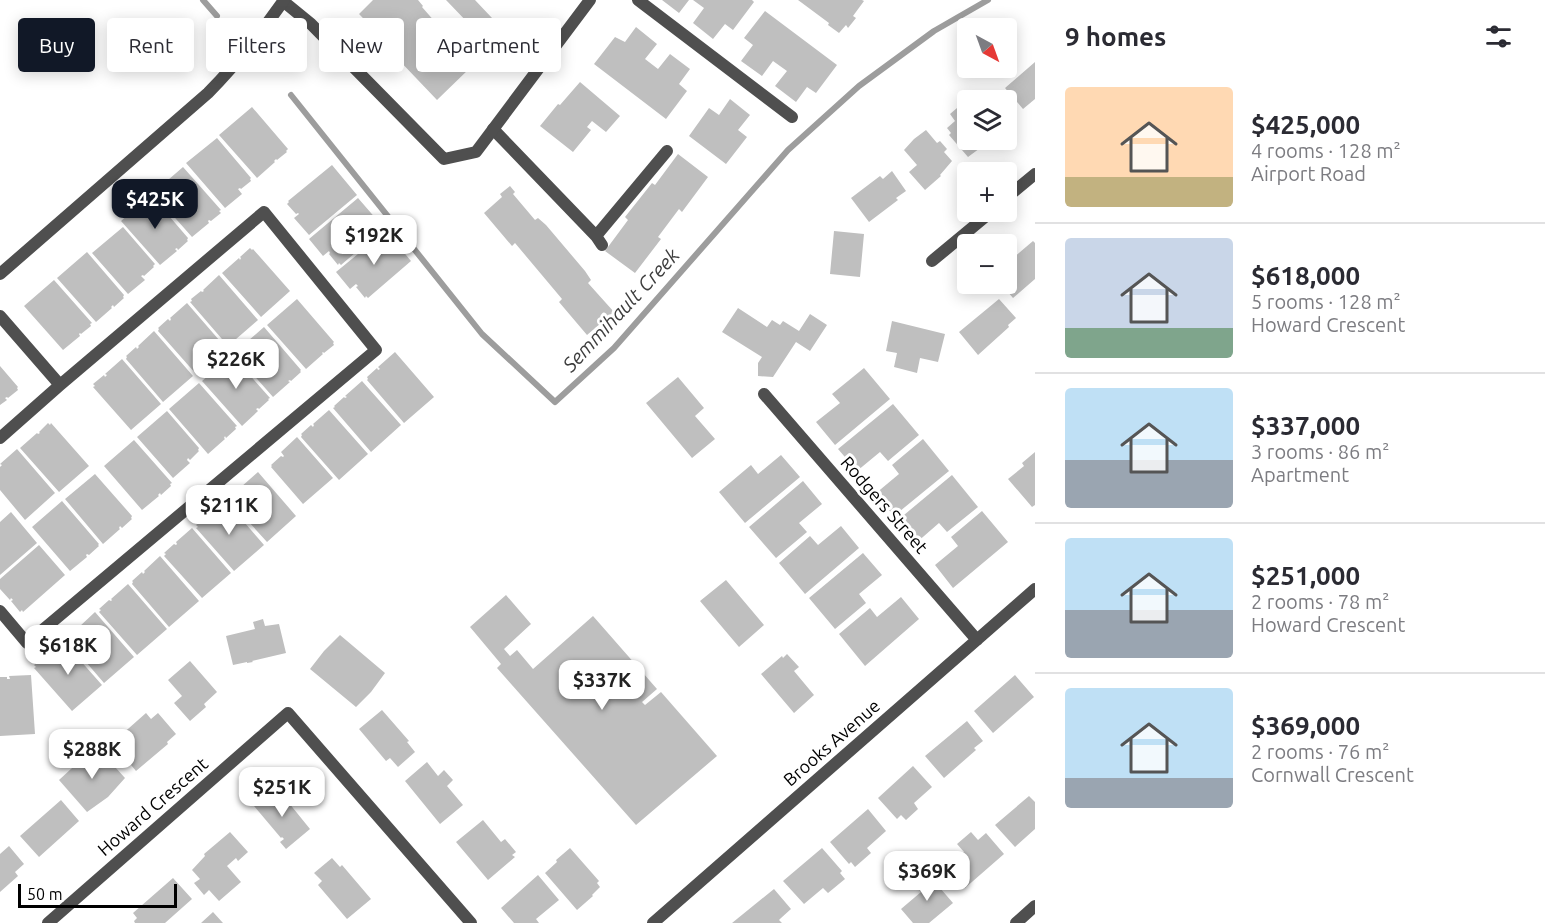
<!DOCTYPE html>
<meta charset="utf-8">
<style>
body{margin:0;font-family:Ubuntu,sans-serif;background:#f2f2f3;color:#2b2b33;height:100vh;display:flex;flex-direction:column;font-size:22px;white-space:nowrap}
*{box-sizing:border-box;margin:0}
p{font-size:20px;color:#7c7c81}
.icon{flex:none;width:33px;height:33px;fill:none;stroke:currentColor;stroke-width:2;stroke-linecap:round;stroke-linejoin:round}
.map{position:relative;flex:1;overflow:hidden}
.side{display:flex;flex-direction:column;background:#fff;width:510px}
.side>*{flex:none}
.top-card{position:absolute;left:18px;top:18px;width:570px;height:54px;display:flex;gap:12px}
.needle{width:39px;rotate:139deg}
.buttons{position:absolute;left:957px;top:18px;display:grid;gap:12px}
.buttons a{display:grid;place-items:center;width:60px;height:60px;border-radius:6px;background:#fff;box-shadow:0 3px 15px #0003;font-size:30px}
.scale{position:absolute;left:18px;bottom:15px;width:159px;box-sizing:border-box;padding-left:6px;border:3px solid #000;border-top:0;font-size:16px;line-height:21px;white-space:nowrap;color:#000;-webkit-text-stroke:4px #fff;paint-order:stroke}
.price{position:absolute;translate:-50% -51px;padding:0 14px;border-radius:12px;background:#fff;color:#222;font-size:20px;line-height:39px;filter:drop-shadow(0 2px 3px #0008)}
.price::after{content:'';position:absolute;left:50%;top:36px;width:18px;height:14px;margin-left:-9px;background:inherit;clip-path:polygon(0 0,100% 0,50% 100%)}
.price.selected{background:#111827;color:#fff}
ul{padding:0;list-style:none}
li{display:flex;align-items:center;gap:18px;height:150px;padding:0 30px}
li+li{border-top:2px solid #e1e1e2}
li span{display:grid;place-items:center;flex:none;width:168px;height:120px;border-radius:6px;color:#555}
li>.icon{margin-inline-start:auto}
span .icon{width:72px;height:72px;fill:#fffc;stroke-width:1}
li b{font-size:26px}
h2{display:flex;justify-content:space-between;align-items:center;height:72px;padding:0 30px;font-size:26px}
.chip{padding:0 21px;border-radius:6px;background:#fff;box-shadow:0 3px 15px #0003;font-size:21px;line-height:54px}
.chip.selected{background:#111827;color:#fff}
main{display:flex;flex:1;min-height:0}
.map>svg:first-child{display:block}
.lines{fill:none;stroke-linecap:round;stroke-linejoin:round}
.stream{stroke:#9d9d9d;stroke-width:6}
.building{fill:#bfbfbf}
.service{stroke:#4f4f4f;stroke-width:12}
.minor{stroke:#4f4f4f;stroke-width:12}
.tertiary{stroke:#4f4f4f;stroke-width:12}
.labels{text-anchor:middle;stroke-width:6;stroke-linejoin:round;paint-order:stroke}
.street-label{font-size:18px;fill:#000;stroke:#fff}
.water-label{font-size:20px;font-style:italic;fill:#3e3e3e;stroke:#fff}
</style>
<main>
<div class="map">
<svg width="1035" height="923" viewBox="0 0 1035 923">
<rect width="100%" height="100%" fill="#fff"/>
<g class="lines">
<!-- stream -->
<path class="stream" d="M203,0L217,16
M291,95L482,334L555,402L614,348L788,150L859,86L934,31L988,0"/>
</g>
<!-- building -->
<path class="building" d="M373,0H418L423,6L422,7L436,23L434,25L458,48L457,49L462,55H465L471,61V67L437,100L396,57L398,54L359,14Z
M446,0H475L509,36L494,50Z
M662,0H689L679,13Z
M693,0H752L754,2L733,30L725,24L713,39L693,23L704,8Z
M798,0H862L864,1L853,16L856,18L848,28L846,25L839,33L828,25L829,23Z
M765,11L837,65L816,93L807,87L796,102L775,86L787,71L773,61L762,76L741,61L753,45L744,38Z
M636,27L657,44L645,59L658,69L670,54L690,69L679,84L687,91L666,119L594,64L615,37L625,42Z
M1035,62V99L1023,109L1005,88Z
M580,82L620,116L606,132L592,121L587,127L591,130L573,152L540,126L558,104L560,105Z
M730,99L750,115L738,130L747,137L726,164L689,136L709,108L719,115Z
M964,102L968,107V140H991L968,157L949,135L951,133L947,128L955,121L950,114Z
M252,107L288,149L286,151L287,152L277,160L276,159L274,161L275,162L257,178L219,135Z
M926,130L937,143L940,141L947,149L944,152L952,161L940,175L941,176L925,190L909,172L917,165L904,150L914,139Z
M217,138L251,178L250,179L251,181L241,189L240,188L238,189L242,194L225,208L186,163Z
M678,154L708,177L682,212L679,209L658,237L661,239L635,273L605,251L628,220L625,217L652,183L655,185Z
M332,165L357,195L309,235L294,218L299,214L298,213L296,214L287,204L289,202L288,201Z
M183,167L221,210L219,211L221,213L211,221L209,220L208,221L209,223L192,237L153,193Z
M892,171L906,191L896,198L898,200L869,222L851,198L880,176L883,179Z
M510,186L515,192L513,194L535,220L538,218L546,225L585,271L591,280L588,283L614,312L587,335L559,302L562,299L515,243L512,246L484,213L502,197L500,194Z
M151,195L188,238L187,240L188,241L178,250L177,248L175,249L177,251L160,265L121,221Z
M358,198L384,228L341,265L339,263L338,265L329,254L330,253L329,251L323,256L309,239Z
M123,227L155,264L153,266L154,267L144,276L143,275L141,276L145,280L128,294L92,253Z
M386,231L411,261L368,298L366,296L365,298L356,287L358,286L356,284L350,289L336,272Z
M834,231L864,234L860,277L830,274Z
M1033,241L1035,243V279L1013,298L1001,284H1006V264Z
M250,248L252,250L253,249L290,291L261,317L222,273L239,258L240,260L241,258L240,257Z
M87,252L124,295L123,297L124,298L114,307L113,305L111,307L112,308L96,322L57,278Z
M219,275L258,320L228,346L190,302L192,301L191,299L201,291L202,292L204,291L203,290Z
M54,280L92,323L90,324L91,326L81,334L80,333L79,334L80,336L63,350L24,306Z
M297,299L334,342L333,343L334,345L324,353L323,352L322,353L323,354L306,369L267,325Z
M999,299L1016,318L1008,325L1009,327L978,355L959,332Z
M187,303L226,348L196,374L158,331L159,329L158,328L168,319L170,321L171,319L170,318Z
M738,308L767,327L772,320L780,325L783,321L799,331L810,314L827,325L810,351L796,342L773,377L758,376V363L762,357L722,332Z
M892,321L945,334L938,362L920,358L917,373L894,367L897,353L886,351Z
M264,327L301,370L300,371L301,372L291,381L290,380L288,381L290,382L273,397L234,353Z
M154,331L193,376L163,402L126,359L127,357L126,356L136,347L137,349L139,347L138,346Z
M395,352L434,397L404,423L367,380L368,379L367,377L377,368L378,370L380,369L378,367Z
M232,355L270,398L268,399L269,400L259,409L258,408L256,409L258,411L242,426L202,381Z
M122,359L161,404L131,430L93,387L95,386L93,384L104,375L105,377L107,375L105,374Z
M0,366L18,387L17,388L18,390L8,398L7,397L5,398L7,400L0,405Z
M864,368L890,399L835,445L816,422L840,403L832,394Z
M678,377L704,408L695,416L715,439L692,458L646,403Z
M362,381L401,425L371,452L333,408L335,407L334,406L344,397L345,398L347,397L345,396Z
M199,383L237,426L235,427L236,429L226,438L225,436L224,438L225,439L208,454L169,409Z
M893,404L919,435L888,461L880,452L857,471L838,449Z
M329,410L368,454L339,480L301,437L302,435L301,434L311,425L313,427L314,425L313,424Z
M167,411L199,448L198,450L199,451L190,460L188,458L187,460L190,463L173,478L137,437Z
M48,423L50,425L51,423L89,466L59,492L20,448L37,433L38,434L40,433L39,432Z
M297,437L333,478L303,504L271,467L272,466L271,465L281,456L283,457L284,456L281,452Z
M923,439L949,471L894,516L875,494L899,474L892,465Z
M134,440L172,483L170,484L171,486L161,495L160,493L158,495L159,496L142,510L104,466Z
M17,449L55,493L25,520L0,490V467L2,465L0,464Z
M1035,452V505L1032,507L1008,479L1024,466L1022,463Z
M781,455L800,477L745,523L719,492L751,465L758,474Z
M258,472L296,516L267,542L229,500L231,499L229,497L239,488L241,489L242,488L241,487Z
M95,474L132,516L131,518L132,519L122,528L120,526L119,528L120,529L103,544L65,499Z
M952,475L978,507L947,532L939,523L916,543L898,520Z
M803,481L822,504L799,523L807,532L776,558L749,527Z
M225,500L264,545L234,571L196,528L198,527L196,525L207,516L209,517L210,516L208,515Z
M62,501L99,544L98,545L99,546L89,555L87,554L86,555L87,557L70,571L32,527Z
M982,511L1008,542L953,588L935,565L958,546L951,537Z
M11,512L37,543L0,575V522Z
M841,526L859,548L805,594L779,563L810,536L818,545Z
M192,528L231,573L202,598L164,556L166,554L164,553L174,544L176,545L177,544L176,542Z
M39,545L65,575L23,612L22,610L20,612L11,601L13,600L11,598L10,600L0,589V579Z
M863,553L882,575L859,594L866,603L835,629L809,598Z
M160,556L199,601L169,627L132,584L133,582L132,581L142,572L143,574L145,572L144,571Z
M726,580L764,625L739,647L700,601Z
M128,584L167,629L137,655L99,612L101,610L99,609L109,600L111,601L112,600L111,599Z
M506,595L531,624L504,649L510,656L517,650L533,669L593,616L657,689L642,702L645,705L661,692L717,756L636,825L497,668L501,664L470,627Z
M901,597L919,619L865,666L839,634L870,608L877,617Z
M95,612L134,657L104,683L67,640L69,639L67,637L77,628L78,630L80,628L79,627Z
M263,619L265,626L279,624L286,653L252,661L253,662L247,663V662L233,665L226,636L255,629L253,622Z
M340,635L385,673L371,692L356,707L310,669L324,651Z
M63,641L102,685L72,711L34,668L36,667L34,665L45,656L46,658L48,657L47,655Z
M787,654L799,667L794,671L814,695L794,713L761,674L782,656L783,658Z
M190,661L217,692L204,704L206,707L190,721L174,703L182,696L168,680Z
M31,675L35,734L0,736V677H7V679H10L9,676Z
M1015,675L1034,697L993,733L974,711Z
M382,710L409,741L407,742L415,752L398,767L390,758L386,761L359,729Z
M146,713L151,719L158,713L176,734L167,742L168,744L136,771L117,748L125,741L120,736Z
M967,721L983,741L974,748L976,750L944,778L925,756Z
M96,746L125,778L108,797L87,812L59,780Z
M427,762L438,776L444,770L453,780L447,786L463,805L440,824L405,781Z
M913,766L932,787L914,803L918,809L906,820L901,815L897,819L878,798Z
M276,787L310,829L286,849L280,842L284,839L282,837L281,838L254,806Z
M1029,796L1035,802V829L1015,847L995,825Z
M61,800L79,821L39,857L20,836Z
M868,809L886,831L867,848L871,853L855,867L851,862L849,864L830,842Z
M483,820L501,842L505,839L516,852L512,855L515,857L488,880L456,842Z
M230,832L248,852L238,861L236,858L227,866L241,882L219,901L209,890L204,895L194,883L200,879L192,870L205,856L204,854Z
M971,832L978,840L986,833L1004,854L965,888L947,867L964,852L957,844Z
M9,846L24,864L15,872L18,876L0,892V854Z
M570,848L599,881L597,883L600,887L592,895L593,896L577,910L545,873L557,862L556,860Z
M822,848L842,871L840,873L845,879L828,893L823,888L804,904L783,881Z
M332,858L340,867L342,865L371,899L347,919L318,885L322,881L314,873Z
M925,874L933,881H934L953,903L929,923H913L901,909L921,892L914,883Z
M538,875L559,900L536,919L539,923H514L501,908Z
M173,878L192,899L165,923H135L134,921L137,918L133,913Z
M774,889L791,909L781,918L779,920L782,923H732Z
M213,912L223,923H201Z"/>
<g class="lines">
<!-- service -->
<path class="service" d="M638,0L792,117
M493,129L596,236L602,245
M596,236L667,151
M0,316L60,385
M0,438L60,385L264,212L376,350L27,643L0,611"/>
<!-- minor -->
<path class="minor" d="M283,1L311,24L444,159L476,152L590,0
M1006,198L1035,174
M932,261L991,212
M764,394L977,640
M48,923L288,713L471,923
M653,923L1035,589
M1016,923L1035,906"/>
<!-- tertiary -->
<path class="tertiary" d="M0,274L208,93C238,63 260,34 284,0"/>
</g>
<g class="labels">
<!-- street labels -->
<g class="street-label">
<text transform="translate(884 505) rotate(49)" y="6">Rodgers Street</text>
<text transform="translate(832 743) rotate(-41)" y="6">Brooks Avenue</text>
<text transform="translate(153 807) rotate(-41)" y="6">Howard Crescent</text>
</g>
<!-- water labels -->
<g class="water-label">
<text transform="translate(621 310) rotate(-47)" y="7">Semmihault Creek</text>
</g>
</g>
</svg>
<div class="buttons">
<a><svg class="needle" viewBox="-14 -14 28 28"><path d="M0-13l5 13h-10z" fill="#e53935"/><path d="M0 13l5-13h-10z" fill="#7c7c81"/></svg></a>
<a><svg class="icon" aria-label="layers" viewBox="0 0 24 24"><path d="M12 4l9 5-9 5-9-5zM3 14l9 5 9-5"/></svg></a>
<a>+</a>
<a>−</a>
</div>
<div class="scale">50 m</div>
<b class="price selected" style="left:155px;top:230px">$425K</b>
<b class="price" style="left:374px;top:266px">$192K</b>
<b class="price" style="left:236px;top:390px">$226K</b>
<b class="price" style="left:229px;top:536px">$211K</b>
<b class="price" style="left:68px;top:676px">$618K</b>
<b class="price" style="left:602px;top:711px">$337K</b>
<b class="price" style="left:92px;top:780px">$288K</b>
<b class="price" style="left:282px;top:818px">$251K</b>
<b class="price" style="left:927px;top:902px">$369K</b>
<div class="top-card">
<a class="chip selected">Buy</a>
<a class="chip">Rent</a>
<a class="chip">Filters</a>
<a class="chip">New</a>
<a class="chip">Apartment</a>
</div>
</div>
<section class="side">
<h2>9 homes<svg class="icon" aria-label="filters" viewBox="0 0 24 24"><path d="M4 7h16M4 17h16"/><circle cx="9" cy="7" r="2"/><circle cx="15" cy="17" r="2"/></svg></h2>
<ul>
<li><span style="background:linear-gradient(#ffd9b3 75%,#c2b280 0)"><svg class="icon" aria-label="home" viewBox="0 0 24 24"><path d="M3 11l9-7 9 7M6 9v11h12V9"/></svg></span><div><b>$425,000</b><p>4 rooms · 128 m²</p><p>Airport Road</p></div></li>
<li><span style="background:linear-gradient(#c9d6e8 75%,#7fa58c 0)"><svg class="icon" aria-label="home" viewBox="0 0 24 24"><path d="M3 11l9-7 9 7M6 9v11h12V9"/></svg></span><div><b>$618,000</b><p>5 rooms · 128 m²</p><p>Howard Crescent</p></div></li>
<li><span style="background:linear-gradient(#bfe0f5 60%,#9aa5b1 0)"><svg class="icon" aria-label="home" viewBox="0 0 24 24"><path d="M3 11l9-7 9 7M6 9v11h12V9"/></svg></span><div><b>$337,000</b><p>3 rooms · 86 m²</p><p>Apartment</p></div></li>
<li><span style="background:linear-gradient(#bfe0f5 60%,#9aa5b1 0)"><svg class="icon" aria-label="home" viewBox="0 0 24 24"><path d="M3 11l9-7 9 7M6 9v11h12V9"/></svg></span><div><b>$251,000</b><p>2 rooms · 78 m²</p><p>Howard Crescent</p></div></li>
<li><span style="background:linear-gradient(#bfe0f5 75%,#9aa5b1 0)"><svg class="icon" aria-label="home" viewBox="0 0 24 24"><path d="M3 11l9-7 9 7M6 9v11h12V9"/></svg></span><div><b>$369,000</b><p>2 rooms · 76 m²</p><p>Cornwall Crescent</p></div></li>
</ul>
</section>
</main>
